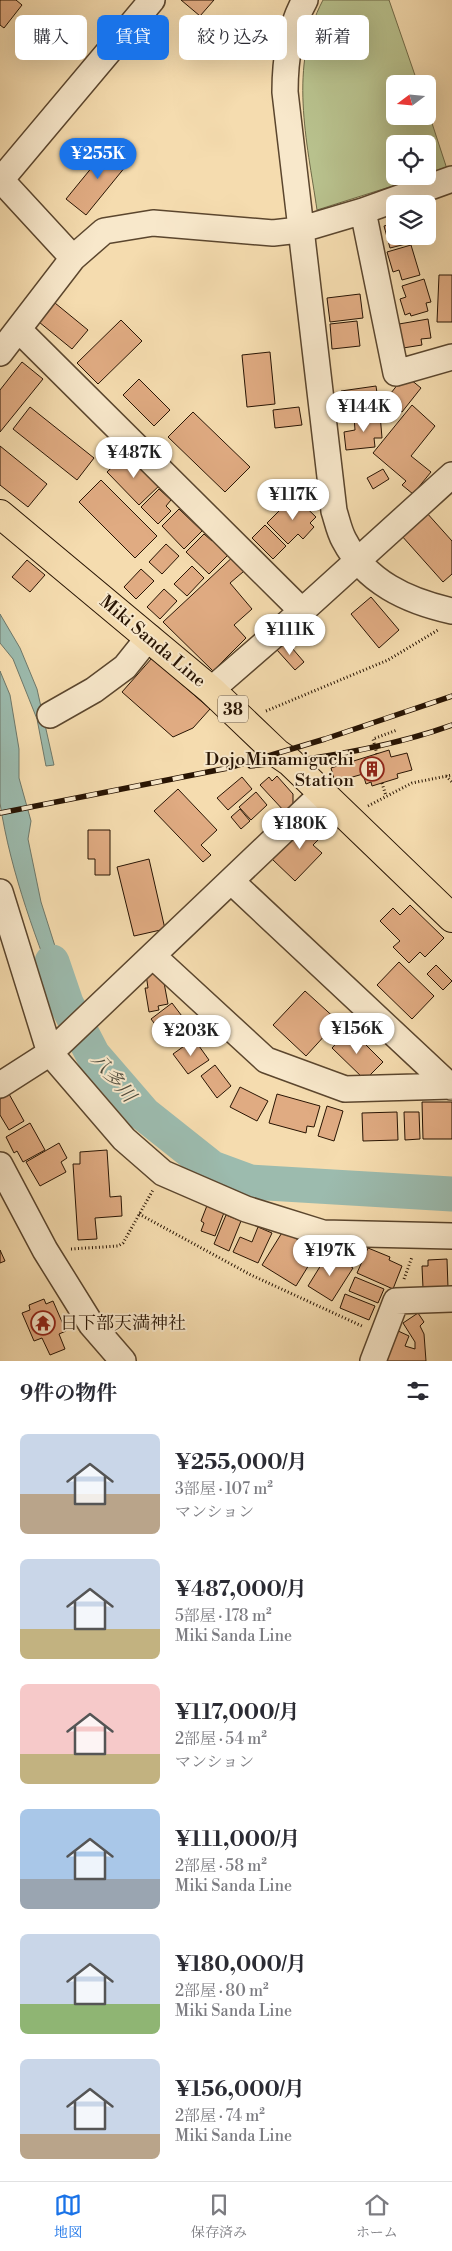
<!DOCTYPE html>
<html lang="ja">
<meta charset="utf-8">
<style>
body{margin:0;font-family:"Libre Bodoni","Noto Serif JP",serif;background:#f7f7f7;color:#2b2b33;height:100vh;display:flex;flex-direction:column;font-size:19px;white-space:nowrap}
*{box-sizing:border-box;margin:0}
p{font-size:16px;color:#7c7c81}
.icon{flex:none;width:28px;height:28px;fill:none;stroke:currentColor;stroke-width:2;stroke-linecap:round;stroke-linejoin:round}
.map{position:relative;height:1361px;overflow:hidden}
.panel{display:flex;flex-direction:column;background:#fff;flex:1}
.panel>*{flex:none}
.banner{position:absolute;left:15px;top:15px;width:422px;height:45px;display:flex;gap:10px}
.needle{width:32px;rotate:254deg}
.controls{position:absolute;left:386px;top:75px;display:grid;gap:10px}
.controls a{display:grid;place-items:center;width:50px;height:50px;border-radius:8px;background:#fff;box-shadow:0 5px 20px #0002;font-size:25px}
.price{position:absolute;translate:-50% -42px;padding:0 11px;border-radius:18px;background:#fff;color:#222;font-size:16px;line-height:32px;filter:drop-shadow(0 1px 2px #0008)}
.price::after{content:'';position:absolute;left:50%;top:30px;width:15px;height:11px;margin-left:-8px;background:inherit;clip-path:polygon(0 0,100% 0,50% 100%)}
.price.selected{background:#1a73e8;color:#fff}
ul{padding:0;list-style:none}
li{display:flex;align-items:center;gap:15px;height:125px;padding:0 20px}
li span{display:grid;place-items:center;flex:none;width:140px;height:100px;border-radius:8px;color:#555}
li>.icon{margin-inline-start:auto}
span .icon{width:60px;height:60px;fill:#fffc;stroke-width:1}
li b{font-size:21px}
h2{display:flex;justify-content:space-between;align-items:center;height:60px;padding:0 20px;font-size:21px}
.tag{padding:0 18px;border-radius:8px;background:#fff;box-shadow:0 5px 20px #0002;font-size:18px;line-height:45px}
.tag.selected{background:#1a73e8;color:#fff}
.tab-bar{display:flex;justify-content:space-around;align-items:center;height:70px;border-top:1px solid #e1e1e2;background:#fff;font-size:14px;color:#7c7c81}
.tab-bar a{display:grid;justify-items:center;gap:2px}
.tab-bar .selected{color:#1a73e8}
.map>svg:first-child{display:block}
.green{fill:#b8c18d;stroke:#706a48}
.water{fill:#9cbbae;stroke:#6e786a}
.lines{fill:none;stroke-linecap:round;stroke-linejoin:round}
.river{stroke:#9cbbae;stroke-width:35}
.building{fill:#e0ab82;stroke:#281403}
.minor-casing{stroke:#5b462e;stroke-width:28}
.major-casing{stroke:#281403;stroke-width:30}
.path{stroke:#281403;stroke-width:3;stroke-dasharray:1 2.5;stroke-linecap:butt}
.minor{stroke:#f8e8cb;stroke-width:25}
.major{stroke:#f5dcaf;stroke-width:28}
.rail-casing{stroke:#281403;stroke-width:5.5}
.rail{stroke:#f8e8cb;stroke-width:4;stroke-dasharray:11;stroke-linecap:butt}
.labels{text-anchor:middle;stroke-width:4;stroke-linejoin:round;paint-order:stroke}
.shield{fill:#f8e8cb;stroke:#66543f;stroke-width:1}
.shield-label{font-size:16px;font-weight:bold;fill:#281403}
.street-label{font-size:18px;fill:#281403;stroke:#f8e8cb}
.poi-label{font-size:18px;fill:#281403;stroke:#f8e8cb;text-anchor:end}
.water-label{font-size:19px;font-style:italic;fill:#514e3f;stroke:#f8e8cb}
</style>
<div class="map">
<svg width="452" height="1361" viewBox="0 0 452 1361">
<rect width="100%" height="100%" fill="#f5dcaf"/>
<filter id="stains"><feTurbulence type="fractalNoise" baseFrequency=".004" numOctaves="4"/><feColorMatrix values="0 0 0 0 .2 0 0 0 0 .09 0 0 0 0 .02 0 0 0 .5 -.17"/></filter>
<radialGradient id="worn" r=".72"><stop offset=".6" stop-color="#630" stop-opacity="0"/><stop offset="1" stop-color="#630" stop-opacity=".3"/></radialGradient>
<!-- green -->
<path class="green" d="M323,0H389L418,84H395V116H428V111L447,169L428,175V144H395V176H424L317,210C307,141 288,66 323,0Z"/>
<!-- water -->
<path class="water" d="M0,614L20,648L37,689L54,765L46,766L37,719L13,659L0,643Z
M0,671L10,695L19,749V778L31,821L28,839L41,902L74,1006L63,1009C37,941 11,875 0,803Z"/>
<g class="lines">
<!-- river -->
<path class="river" d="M52,962L66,1003L93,1055L144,1114L212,1168L250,1182L452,1194"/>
</g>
<!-- building -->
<path class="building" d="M0,0H16L22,5L4,28L0,25Z
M181,0H214L200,16Z
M111,144L130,161L86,215L66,199Z
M395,223V236H417L418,241L390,248L384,226Z
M411,245L420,275L402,280L399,270L393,272L387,252Z
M439,275H452V322H437Z
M424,279L431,302L426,303L428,311L411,316L410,313L405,315L400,299L406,297L402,286Z
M360,294L363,318L330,322L327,298Z
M55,303L88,330L72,349L39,322Z
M428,319L431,338L421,339L422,345L403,348L399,324Z
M121,320L142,341L98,384L77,363Z
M357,321L360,346L332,349L330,324Z
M270,352L275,404L247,407L242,355Z
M22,362L43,379L0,432V390Z
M139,379L170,410L154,426L123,395Z
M402,379L407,383L410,379L421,388L402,412L391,403L396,397L391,393Z
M376,386L377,393L385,392L388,410L355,414L354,404L343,405L341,391Z
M412,405L435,426L411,456L431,472L413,494L402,485L406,481L373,453Z
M30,407L94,458L77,480L13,429Z
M299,407L302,425L275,428L273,410Z
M193,412L250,467L225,492L168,437Z
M380,414L382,438H374L375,447L346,450L344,432L355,430L354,417Z
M0,446L47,484L28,507L0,485Z
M127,453L162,483L139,505L107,472Z
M383,469L389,479L373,489L367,478Z
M101,480L157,536L135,558L79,502Z
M159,489L171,500L166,506L171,511L158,524L141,507Z
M294,496L316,517L310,523L314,527L303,539L298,534L288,544L267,523Z
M179,509L202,531L184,549L162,526Z
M426,512L452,541V574L443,582L401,535Z
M265,525L286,546L273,559L252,538Z
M204,534L212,541L215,538L230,553L209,574L186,552Z
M166,544L179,556L162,574L149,562Z
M237,553L250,566L230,583L252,609L234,625L246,638L213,671L163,622Z
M27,560L45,575L30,592L12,577Z
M192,566L204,578L187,596L174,584Z
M141,569L154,581L136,599L124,587Z
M164,589L177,601L160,619L147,607Z
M371,597L399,630L379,648L351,614Z
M286,641L304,662L295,670L277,650Z
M152,658L210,709L193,728L173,737L122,692Z
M389,750L391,757L407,753L412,770L397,774L398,778L372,786L371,782L366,784L363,774L335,782L331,768Z
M277,776L293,794V805L285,812L260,785L269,777L272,781Z
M242,777L252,789L228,810L217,798Z
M178,789L217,830L201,845L211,855L203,862L154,811Z
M256,792L267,805L251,820L239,807Z
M240,809L250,821L241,829L231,817Z
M311,818L326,832L313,845L322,853L295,881L272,859Z
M88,830H110V875H95V859H88Z
M149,859L165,929L134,936L117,867Z
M410,905L444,938L425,957L420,952L409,963L393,947L400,941L380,921L393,908L400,915Z
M399,962L434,996L412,1019L377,985Z
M436,965L452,981L443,990L427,974Z
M162,972L168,1004L158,1006L159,1010L149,1012L145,988H148L146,974Z
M305,991L338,1021L306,1056L273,1025Z
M172,1003L188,1024L167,1040L151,1019Z
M350,1029L383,1062L365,1080L332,1048Z
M194,1039L209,1060L188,1074L173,1054Z
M215,1065L231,1086L217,1098L201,1076Z
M240,1087L268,1101L257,1121L230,1107Z
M9,1094L24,1121L9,1130L0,1115V1099Z
M277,1094L320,1106L314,1127L307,1126L306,1133L269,1123Z
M422,1102H452V1139H423Z
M327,1106L343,1111L334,1141L318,1136Z
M397,1112L398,1140L363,1141L362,1113Z
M404,1112H419L420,1139L405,1140Z
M30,1123L45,1150L23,1162L17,1151L14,1153L6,1137Z
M59,1143L67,1158L61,1162L66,1172L40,1186L26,1162Z
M107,1150L110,1197L121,1196L122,1216L95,1218L97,1239L78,1240L73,1164H80V1152Z
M208,1203L225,1210L215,1236L201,1231L204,1223L201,1221Z
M226,1215L241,1221L229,1251L214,1244Z
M258,1227L272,1233L258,1263L233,1252L240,1237L252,1242Z
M283,1231L307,1245L305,1249L315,1255L296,1286L262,1265Z
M368,1248L390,1257L389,1260L402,1266L393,1289L357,1273Z
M0,1250L5,1261L0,1263Z
M329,1252L353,1268L332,1301L308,1286Z
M447,1259L448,1288H423L422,1266H428V1260Z
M355,1277L384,1289L378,1303L349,1291Z
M345,1294L375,1306L369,1320L340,1308Z
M44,1299L46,1304L53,1301L66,1331L59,1334L65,1349L50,1355L42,1338L34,1341L22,1313L30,1310L29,1305Z
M418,1313L424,1322L420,1326L424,1334L426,1361H383L396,1330L409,1336L405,1346L415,1349V1342L403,1323Z"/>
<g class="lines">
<!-- minor casing -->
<g class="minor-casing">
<path id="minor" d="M305,0C289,28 285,60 285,92L334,511C337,520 339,531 344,540C366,582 407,601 452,611
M1,180L73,258
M0,181L152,0
M363,211L396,373L452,357
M19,330L302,611
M0,353L73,258L104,231L153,223L273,233L299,230L363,211L452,179
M211,690L302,611L452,475
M50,715L94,690L125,667L149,637
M231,881L451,1087
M0,892L50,1053L124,1139L163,1173L246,1209L323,1233L452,1236
M153,956L266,1060L345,1089L452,1086
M0,1085L50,1053L322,794
M0,1165L45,1250L91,1324L123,1361
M373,1361L396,1301L452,1299"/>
</g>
<!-- major casing -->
<g class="major-casing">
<path id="major" d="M0,514L211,690L277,753L290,762L452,918"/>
</g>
<!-- path -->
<path class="path" d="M266,711L388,660L438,630
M377,754L373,739L397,730
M446,776L452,782
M382,783L386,796
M368,806L412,783L452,775
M139,1214L251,1275L364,1327
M71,1249L118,1246L123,1243L153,1190
M404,1279L412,1257"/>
<!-- minor -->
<use href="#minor" class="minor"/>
<!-- major -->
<use href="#major" class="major"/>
<!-- rail casing -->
<g class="rail-casing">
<path id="rail" d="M250,766C318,759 388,748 452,725
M0,813L228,768L325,739L452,696"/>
</g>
<!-- rail -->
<use href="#rail" class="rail"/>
</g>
<!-- icons -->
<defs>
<g id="building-ring" transform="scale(1.25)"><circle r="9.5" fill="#f8e8cb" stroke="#8f2418" stroke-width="1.5"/><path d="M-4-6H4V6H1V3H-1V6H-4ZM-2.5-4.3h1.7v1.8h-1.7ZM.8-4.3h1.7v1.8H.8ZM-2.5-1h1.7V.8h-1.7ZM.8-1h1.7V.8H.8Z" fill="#8f2418"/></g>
<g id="temple-ring" transform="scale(1.25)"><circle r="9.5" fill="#f8e8cb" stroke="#8f2418" stroke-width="1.5"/><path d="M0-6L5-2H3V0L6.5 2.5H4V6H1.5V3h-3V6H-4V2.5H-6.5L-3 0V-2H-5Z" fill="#8f2418"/></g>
</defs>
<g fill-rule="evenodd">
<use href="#building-ring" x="372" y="769"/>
<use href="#temple-ring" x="43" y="1323"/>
</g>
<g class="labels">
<!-- shield labels -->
<rect class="shield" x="218" y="695.5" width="30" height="27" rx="4"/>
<g class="shield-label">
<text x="233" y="715">38</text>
</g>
<!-- street labels -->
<g class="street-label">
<text transform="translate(153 641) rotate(40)" y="6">Miki Sanda Line</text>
</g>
<!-- poi labels -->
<g class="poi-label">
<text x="354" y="765">DojoMinamiguchi<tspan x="354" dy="21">Station</tspan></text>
<text x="60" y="1329" text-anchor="start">日下部天満神社</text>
</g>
<!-- water labels -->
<g class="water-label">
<text transform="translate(114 1077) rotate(50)" y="7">八多川</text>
</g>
</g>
<rect width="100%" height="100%" filter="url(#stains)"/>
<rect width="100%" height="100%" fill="url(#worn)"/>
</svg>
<div class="controls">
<a><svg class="needle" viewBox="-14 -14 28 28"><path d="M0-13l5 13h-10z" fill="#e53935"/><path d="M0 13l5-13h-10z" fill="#7c7c81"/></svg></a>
<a><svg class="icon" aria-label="locate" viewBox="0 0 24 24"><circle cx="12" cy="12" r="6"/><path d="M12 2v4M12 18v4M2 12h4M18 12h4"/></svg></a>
<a><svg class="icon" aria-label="layers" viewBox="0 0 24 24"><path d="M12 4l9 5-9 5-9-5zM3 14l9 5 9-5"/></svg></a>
</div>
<b class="price selected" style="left:98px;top:180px">¥255K</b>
<b class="price" style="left:364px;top:433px">¥144K</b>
<b class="price" style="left:134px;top:479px">¥487K</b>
<b class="price" style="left:293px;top:521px">¥117K</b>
<b class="price" style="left:290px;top:656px">¥111K</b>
<b class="price" style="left:300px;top:850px">¥180K</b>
<b class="price" style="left:357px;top:1055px">¥156K</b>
<b class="price" style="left:191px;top:1057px">¥203K</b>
<b class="price" style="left:330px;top:1277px">¥197K</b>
<div class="banner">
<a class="tag">購入</a>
<a class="tag selected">賃貸</a>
<a class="tag">絞り込み</a>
<a class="tag">新着</a>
</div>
</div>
<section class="panel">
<h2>9件の物件<svg class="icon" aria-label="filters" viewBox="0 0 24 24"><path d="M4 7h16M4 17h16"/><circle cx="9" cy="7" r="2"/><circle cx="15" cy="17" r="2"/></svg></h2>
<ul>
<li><span style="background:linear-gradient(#c9d6e8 60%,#b9a48a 0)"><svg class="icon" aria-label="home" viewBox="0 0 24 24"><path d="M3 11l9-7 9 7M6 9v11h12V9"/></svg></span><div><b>¥255,000/月</b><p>3部屋 · 107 m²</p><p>マンション</p></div></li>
<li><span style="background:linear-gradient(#c9d6e8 70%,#c2b280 0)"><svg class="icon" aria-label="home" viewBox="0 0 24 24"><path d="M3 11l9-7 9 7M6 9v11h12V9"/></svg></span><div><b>¥487,000/月</b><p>5部屋 · 178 m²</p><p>Miki Sanda Line</p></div></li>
<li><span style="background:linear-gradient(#f6c9c9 70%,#c2b280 0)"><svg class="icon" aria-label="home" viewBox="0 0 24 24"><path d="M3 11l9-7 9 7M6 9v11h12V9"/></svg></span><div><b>¥117,000/月</b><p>2部屋 · 54 m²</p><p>マンション</p></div></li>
<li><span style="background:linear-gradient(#a9c7e8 70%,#9aa5b1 0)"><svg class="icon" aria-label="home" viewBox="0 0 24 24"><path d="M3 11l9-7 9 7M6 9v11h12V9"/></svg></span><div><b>¥111,000/月</b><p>2部屋 · 58 m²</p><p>Miki Sanda Line</p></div></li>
<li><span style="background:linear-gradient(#c9d6e8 70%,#8fb573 0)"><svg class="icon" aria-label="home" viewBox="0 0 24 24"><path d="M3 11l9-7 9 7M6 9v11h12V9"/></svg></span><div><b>¥180,000/月</b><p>2部屋 · 80 m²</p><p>Miki Sanda Line</p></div></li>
<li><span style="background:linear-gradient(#c9d6e8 75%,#b9a48a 0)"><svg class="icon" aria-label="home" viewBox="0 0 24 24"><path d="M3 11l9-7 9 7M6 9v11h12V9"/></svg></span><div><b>¥156,000/月</b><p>2部屋 · 74 m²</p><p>Miki Sanda Line</p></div></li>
</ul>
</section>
<nav class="tab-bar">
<a class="selected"><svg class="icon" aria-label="map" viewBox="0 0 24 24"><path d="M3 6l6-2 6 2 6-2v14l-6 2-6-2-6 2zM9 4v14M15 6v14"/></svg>地図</a>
<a><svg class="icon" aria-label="saved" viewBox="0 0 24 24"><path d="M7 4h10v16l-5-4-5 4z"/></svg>保存済み</a>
<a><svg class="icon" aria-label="home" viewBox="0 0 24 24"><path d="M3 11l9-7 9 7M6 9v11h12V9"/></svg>ホーム</a>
</nav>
